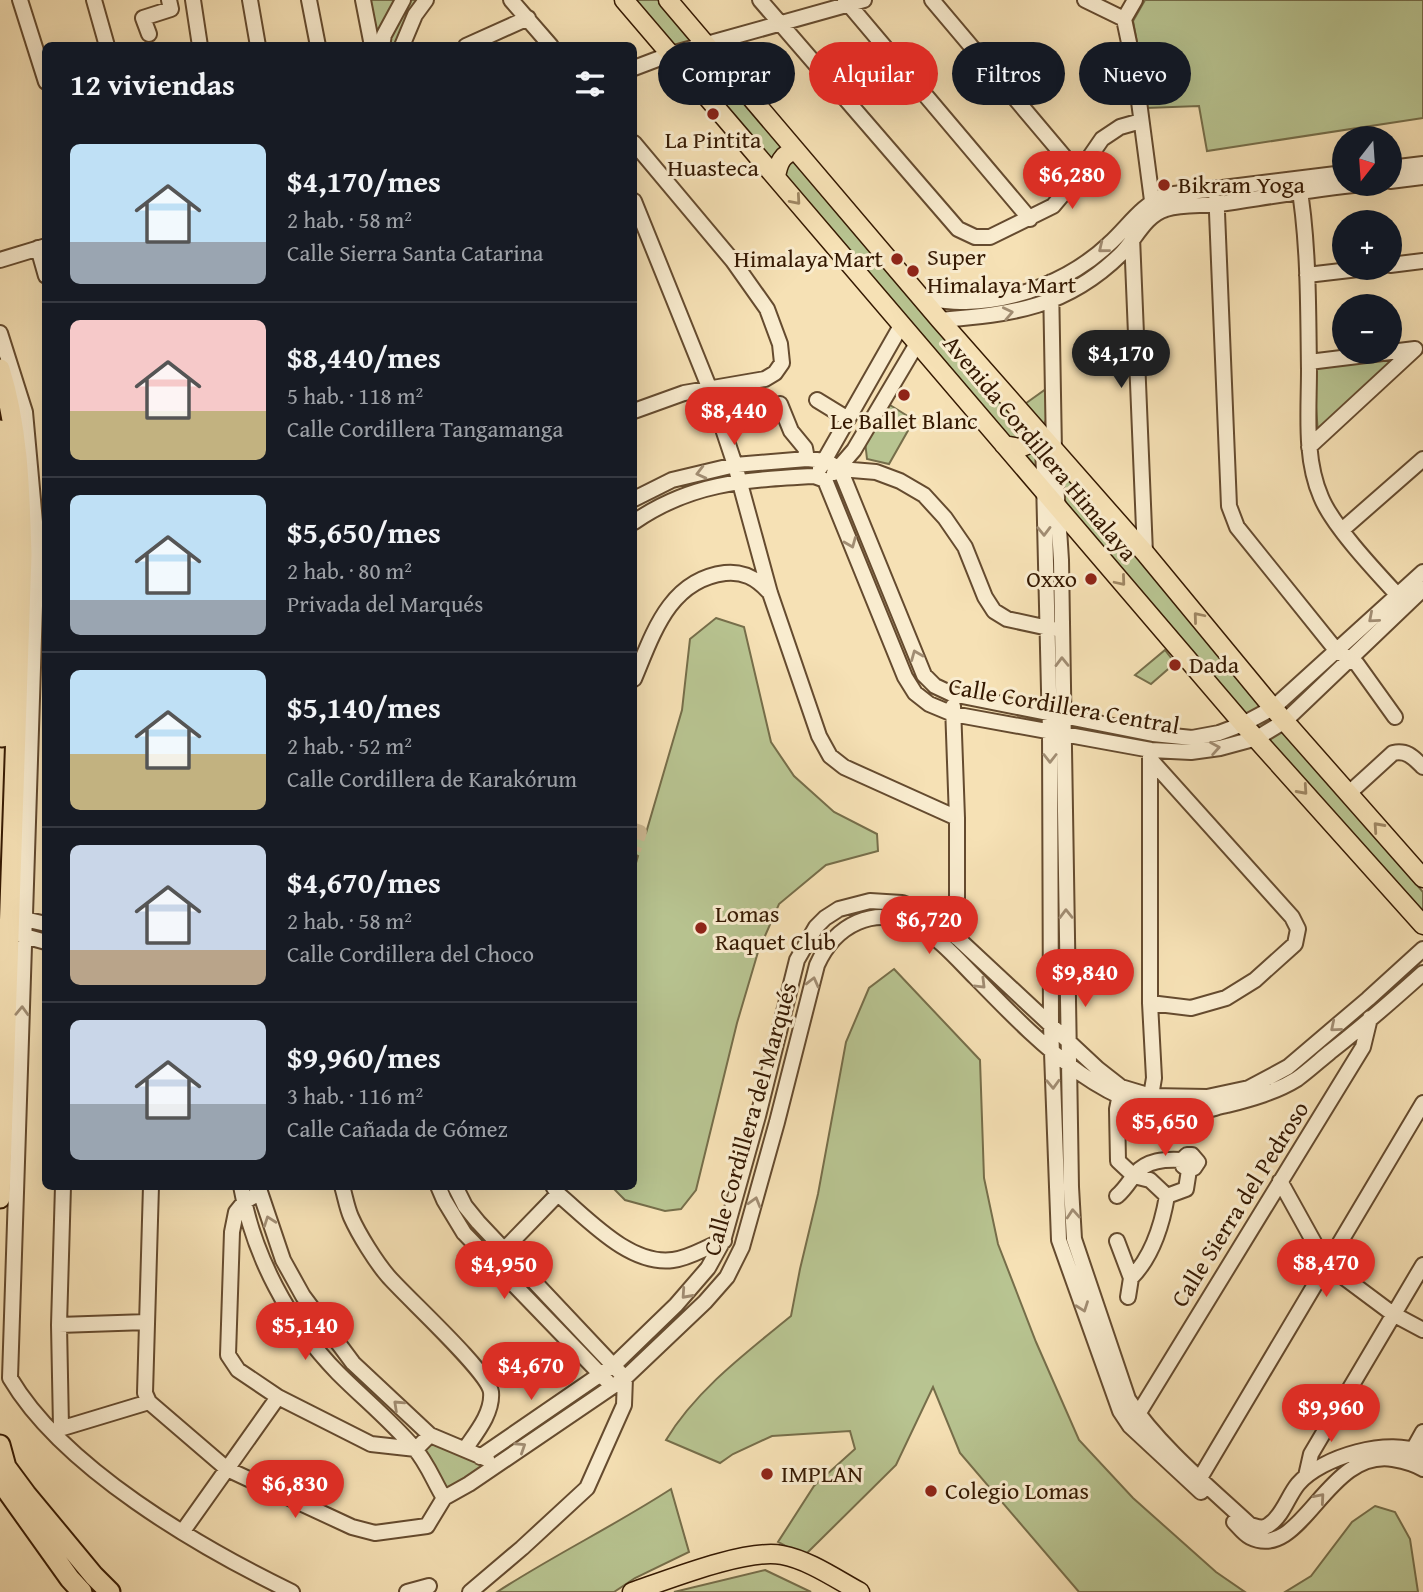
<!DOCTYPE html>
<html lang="es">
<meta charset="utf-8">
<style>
body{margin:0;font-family:"Gentium Book Plus",serif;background:#20242c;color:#f1f3f6;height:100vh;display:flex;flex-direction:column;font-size:26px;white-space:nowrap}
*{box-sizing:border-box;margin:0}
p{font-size:23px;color:#9ea1a6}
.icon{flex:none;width:38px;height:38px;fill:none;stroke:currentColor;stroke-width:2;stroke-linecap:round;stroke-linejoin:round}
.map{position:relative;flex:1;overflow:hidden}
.side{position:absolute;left:42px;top:42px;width:595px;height:1148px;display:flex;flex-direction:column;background:#171b24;border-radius:10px;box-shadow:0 7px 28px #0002}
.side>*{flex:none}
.hud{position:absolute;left:658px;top:42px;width:660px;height:63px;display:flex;gap:14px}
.needle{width:46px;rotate:197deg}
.controls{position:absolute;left:1332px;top:126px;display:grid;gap:14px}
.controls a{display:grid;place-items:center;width:70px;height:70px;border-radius:50%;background:#171b24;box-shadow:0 7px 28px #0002;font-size:35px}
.price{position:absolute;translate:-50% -60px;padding:0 16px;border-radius:24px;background:#d93025;color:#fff;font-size:23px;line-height:46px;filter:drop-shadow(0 2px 4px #0008)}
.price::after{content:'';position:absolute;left:50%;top:42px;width:21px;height:16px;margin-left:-10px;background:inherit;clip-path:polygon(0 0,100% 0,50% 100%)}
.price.selected{background:#222;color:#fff}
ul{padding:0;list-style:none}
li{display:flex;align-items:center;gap:21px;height:175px;padding:0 28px}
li+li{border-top:2px solid #363941}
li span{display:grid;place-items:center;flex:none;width:196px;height:140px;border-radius:10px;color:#555}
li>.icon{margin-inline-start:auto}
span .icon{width:84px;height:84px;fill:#fffc;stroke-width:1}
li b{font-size:30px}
h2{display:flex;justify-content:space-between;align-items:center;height:84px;padding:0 28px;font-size:30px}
.tag{padding:0 24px;border-radius:32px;background:#171b24;box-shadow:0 7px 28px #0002;font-size:24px;line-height:63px}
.tag.selected{background:#d93025;color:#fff}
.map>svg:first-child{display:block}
.green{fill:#b8c491;stroke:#766e4a;stroke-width:2}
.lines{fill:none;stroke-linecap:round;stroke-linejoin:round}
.minor-tunnel{stroke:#cfb991;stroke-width:14;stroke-dasharray:14 7;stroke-linecap:butt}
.minor-casing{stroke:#654b2f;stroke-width:18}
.major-casing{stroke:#351902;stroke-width:21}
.highway-casing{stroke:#351902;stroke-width:23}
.minor{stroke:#f9eccf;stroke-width:14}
.major{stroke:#f6e1b5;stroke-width:18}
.highway{stroke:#f6e1b5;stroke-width:19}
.oneway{stroke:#9f8764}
.oneway2{stroke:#a18d73}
.poi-dot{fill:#8f2418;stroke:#f9eccf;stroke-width:2.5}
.labels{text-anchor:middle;stroke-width:6;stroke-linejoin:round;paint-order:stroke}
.poi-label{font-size:24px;fill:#351902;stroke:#f9eccf;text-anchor:start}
.street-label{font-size:24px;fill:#351902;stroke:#f9eccf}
</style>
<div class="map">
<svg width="1423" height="1592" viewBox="0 0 1423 1592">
<rect width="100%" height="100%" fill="#f6e1b5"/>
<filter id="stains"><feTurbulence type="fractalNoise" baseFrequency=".00286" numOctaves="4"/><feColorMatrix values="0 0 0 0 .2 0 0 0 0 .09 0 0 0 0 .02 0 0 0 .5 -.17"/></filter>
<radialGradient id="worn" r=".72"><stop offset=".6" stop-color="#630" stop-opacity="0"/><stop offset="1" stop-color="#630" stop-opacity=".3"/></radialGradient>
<!-- green -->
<path class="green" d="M365,0H421L397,46L374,45Z
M630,0H661L1423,892V924Z
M1145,0H1423V118L1207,151L1199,106L1146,108L1144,79L1133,21Z
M1398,358L1318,433L1313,368Z
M1046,389L1047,418L1043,426L1022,406Z
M890,405L914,420L889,464L867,459L865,441Z
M716,618L744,627L771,742L794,776L834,812L877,834L878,851L826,865L779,904L758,952L737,1023L696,1190L681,1209L665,1211L625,1200L612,1187L634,1186V870L638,856L634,854V830L646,833L682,710L690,639Z
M1165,650L1175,663L1151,684L1135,675Z
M894,969L980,1060L984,1178L998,1244L1036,1342L1079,1440L1133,1498L1216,1572L1245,1592H1079L960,1453L933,1387L896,1465L804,1556L778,1542L814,1486L855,1449L850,1431L772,1436L733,1454L720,1463L666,1440C696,1390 747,1352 791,1316L800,1269L818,1194L846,1042L869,988Z
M429,1443C451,1447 474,1450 486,1470L452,1491L437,1482L421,1455Z
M671,1489L689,1552L635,1578L614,1592H497C554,1555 614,1526 671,1489Z
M1375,1506L1395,1512L1410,1539L1418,1592H1285L1311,1576L1352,1522Z
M765,1570L811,1592H674Z"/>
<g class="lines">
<!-- minor-tunnel -->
<path class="minor-tunnel" d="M634,830L640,832L634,850"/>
<!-- minor casing -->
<g class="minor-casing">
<path id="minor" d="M20,0L46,82
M94,0L107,46
M193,0L200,46
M250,0L258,46
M309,0L318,46
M363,0L372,46
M511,0L551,46
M760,0L958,229L975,237H990L1053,206L1069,187L1102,139L1120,127L1141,121
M845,0L1030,219
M932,0L1078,173
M1085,0L1124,19
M1124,19L1135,71L1153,208
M1124,19L1135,0
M149,34L143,18L171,9L169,0
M382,46L384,35L403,0
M402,46L415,15L426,0
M466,46L528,18
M634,68L671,54L864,0
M634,143L733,261L767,309L780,344L782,363L775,373L765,379L684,393L634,411
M1390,168L1423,164
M1298,179C1309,242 1308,307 1309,370C1309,412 1304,458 1321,497C1333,527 1380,576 1403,601
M1390,181L1423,177
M1216,188L1229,506L1237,527L1336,650L1357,664L1395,717
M634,201L709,387L735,465L770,593L819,736L830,756L844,767L957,818
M1132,237L1145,553
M38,248L46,276
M0,260L46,246
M1390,265L1423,261
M1307,275L1367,268
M1051,282L1054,451L1061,560L1071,1187L1074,1239L1128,1399C1159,1446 1209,1487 1250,1525C1258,1527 1263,1530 1270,1524C1283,1515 1288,1496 1298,1484C1321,1457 1391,1436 1423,1454
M923,299C937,300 952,302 966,302C1018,301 1072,279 1109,244C1128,227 1141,205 1166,195L1344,173
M940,320C1013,314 1066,308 1121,254C1135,240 1145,215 1166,209C1182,204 1202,206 1219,204C1267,197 1314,189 1362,184
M0,333L25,412L37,544L10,1378C63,1468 199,1547 292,1592
M1309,362L1415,349
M817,400L848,419
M780,404L791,431L805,448L807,459
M1043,438L1050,732L1051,1026L1059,1240L1120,1411L1130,1426L1201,1492
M1309,447L1415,349
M820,468L902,324
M840,469L924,675L935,686L952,694L1153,734L1192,738L1219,733L1243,724L1273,708L1423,572
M834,473L854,450L918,342
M825,480L905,677L915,693L929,704L953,714L1151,750L1191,752L1220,748L1257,738L1285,721L1423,589
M634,499L672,480L735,465L807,459L826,461L840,469L876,472L900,481L924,495L945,518L965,547L985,597L994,611L1007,619L1053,629
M634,522C692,482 746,480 814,476L825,480
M1342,530L1423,459
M634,679C653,634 669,580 725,573C743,571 756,578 768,591
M953,706L957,818V938
M1150,755V1003L1154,1078L1151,1096
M1150,759L1292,917L1298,929L1295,944L1255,980L1226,998L1191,1008L1150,1003
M1348,794L1393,753C1407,750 1413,757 1423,767
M20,918L46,924
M17,934L46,942
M1121,1089L1117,1109L1118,1161L1134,1176L1150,1180L1167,1196C1162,1225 1152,1257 1131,1278
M1280,1181L1326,1264L1393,1314L1423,1330
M151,1186L145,1393L149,1402L227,1469L352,1527L375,1533L427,1526L444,1498L469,1484L625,1378L705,1302L727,1277L742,1247L777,1122L817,965C835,925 874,904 916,926C939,937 958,960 976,978C1033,1036 1108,1118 1196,1112C1206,1111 1217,1107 1227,1105C1251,1099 1276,1092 1297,1079C1308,1071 1319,1061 1330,1052C1362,1027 1393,1000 1423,973
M241,1186C253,1255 289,1323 338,1373C363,1398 391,1421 414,1448C427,1462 434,1482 444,1498
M258,1186L283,1260L303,1296L353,1363L430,1435L487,1459
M342,1186C345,1196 347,1208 351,1217C359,1235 376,1262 388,1276C406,1297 488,1371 491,1392C493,1413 476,1433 465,1449
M438,1186L444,1200L464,1233L607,1381
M455,1186L465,1206L478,1222L625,1378L624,1405L587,1488L522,1548L470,1592
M553,1186L558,1194C588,1219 630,1266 673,1260C691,1258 707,1246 724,1241
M259,1193L244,1202L236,1212L232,1232L228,1355L238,1370L278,1397L371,1444L416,1449L430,1435
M1117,1196C1125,1189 1129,1182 1135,1174C1147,1160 1165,1159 1182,1160
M1167,1196L1186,1189L1189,1170L1194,1168L1198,1162L1192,1155H1187L1182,1160L1183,1166L1189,1170
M1117,1241L1131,1278L1128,1297
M498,1256L558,1194
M59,1325L147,1322
M1135,1419L1363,1047L1370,1018
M61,1427L59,1325L63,1186
M53,1431L149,1402
M480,1457L614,1365L676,1305L708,1268L723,1241L758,1116L797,960L816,927L825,918L839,909L870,901L902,903L924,911L937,919L1098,1069L1121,1087L1151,1096L1207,1097L1249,1088L1288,1067L1368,999L1423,949
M1409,1457L1423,1432
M1306,1476L1311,1454L1423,1265
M1200,1478L1423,1103
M1234,1522C1239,1527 1244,1534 1250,1537C1302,1563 1326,1448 1393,1459C1404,1461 1414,1463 1423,1469
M183,1531L278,1397
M407,1592L429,1586"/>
</g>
<!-- major casing -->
<g class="major-casing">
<path id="major" d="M624,0L1243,724L1423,925
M668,0L940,320L1145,553L1273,708L1423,878
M776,177C778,164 782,153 796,151
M1004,445L1019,448L1027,445L1031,437L1032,425
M632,1592C667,1580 747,1548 782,1555C809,1560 836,1579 860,1592"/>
</g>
<!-- highway casing -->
<g class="highway-casing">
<path id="highway" d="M0,369C19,430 20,492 22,555L0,1198
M0,430L5,456L8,517L2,737
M0,1445L6,1467L26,1494L94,1576L110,1592
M0,1481L70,1579L82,1592"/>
</g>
<!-- minor -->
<use href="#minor" class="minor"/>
<!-- major -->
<use href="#major" class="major"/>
<!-- highway -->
<use href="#highway" class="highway"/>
</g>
<!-- one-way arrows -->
<defs><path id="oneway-chevron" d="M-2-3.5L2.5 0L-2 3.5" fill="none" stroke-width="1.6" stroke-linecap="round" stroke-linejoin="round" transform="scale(1.75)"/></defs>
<g class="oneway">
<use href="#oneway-chevron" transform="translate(796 200) rotate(49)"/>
<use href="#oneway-chevron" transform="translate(1121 581) rotate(50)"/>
<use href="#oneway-chevron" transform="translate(1198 617) rotate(-130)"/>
<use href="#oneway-chevron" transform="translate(1303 790) rotate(48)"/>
<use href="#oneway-chevron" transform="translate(1378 827) rotate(-132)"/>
</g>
<g class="oneway2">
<use href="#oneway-chevron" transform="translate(1103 248) rotate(141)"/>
<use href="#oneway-chevron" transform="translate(1008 313) rotate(-12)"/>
<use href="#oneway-chevron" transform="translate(701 473) rotate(166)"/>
<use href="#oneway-chevron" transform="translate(1044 531) rotate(89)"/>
<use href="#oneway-chevron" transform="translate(851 543) rotate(68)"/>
<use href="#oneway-chevron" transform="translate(1373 618) rotate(139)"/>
<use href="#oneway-chevron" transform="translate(916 655) rotate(-112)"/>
<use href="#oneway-chevron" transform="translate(1062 662) rotate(-91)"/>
<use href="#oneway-chevron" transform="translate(1215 748) rotate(-10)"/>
<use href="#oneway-chevron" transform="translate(1050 758) rotate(90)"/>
<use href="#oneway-chevron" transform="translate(1066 914) rotate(-91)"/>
<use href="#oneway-chevron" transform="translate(813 982) rotate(-76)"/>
<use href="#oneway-chevron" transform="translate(981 984) rotate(45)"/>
<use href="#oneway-chevron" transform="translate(22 1011) rotate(-88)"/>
<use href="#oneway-chevron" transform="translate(1335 1027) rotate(140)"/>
<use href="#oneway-chevron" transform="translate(1053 1084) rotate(88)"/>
<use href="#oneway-chevron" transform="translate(755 1202) rotate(-74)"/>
<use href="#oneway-chevron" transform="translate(1073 1214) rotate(-94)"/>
<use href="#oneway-chevron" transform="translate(269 1221) rotate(-110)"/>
<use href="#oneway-chevron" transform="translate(686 1294) rotate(132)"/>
<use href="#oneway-chevron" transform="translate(1083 1307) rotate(70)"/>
<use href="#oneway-chevron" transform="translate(398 1405) rotate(-137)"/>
<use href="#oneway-chevron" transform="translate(521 1447) rotate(-33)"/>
<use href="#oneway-chevron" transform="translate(1320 1498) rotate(-49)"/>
</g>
<!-- markers -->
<g class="poi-dot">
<circle cx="713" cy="114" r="7"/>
<circle cx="1164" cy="185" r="7"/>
<circle cx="897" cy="259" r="7"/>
<circle cx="913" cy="271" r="7"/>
<circle cx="904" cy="395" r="7"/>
<circle cx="1091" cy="579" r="7"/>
<circle cx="1175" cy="665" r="7"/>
<circle cx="701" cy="928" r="7"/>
<circle cx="767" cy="1474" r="7"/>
<circle cx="931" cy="1491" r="7"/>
</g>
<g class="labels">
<!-- poi labels -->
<g class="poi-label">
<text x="713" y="148" text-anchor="middle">La Pintita<tspan x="713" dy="28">Huasteca</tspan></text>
<text x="1178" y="193">Bikram Yoga</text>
<text x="927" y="265">Super<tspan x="927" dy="28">Himalaya Mart</tspan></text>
<text x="883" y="267" text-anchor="end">Himalaya Mart</text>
<text x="904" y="429" text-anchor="middle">Le Ballet Blanc</text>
<text x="1077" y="587" text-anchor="end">Oxxo</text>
<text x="1189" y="673">Dada</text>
<text x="715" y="922">Lomas<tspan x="715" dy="28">Raquet Club</tspan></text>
<text x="781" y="1482">IMPLAN</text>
<text x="945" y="1499">Colegio Lomas</text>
</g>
<!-- street labels -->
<g class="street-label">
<text transform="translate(1040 448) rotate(50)" y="8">Avenida Cordillera Himalaya</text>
<text transform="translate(1064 706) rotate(10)" y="8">Calle Cordillera Central</text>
<text transform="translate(750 1119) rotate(-74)" y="8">Calle Cordillera del Marqués</text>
<text transform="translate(1240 1204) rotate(-58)" y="8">Calle Sierra del Pedroso</text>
</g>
</g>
<rect width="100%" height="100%" filter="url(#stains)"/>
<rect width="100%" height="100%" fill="url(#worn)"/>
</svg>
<div class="controls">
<a><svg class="needle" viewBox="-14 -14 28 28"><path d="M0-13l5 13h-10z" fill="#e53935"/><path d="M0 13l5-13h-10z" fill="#9ea1a6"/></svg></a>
<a>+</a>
<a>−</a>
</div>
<b class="price" style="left:1072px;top:211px">$6,280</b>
<b class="price selected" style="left:1121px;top:390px">$4,170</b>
<b class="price" style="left:734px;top:447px">$8,440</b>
<b class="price" style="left:929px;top:956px">$6,720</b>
<b class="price" style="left:1085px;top:1009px">$9,840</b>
<b class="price" style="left:1165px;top:1158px">$5,650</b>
<b class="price" style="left:1326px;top:1299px">$8,470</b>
<b class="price" style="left:504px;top:1301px">$4,950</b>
<b class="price" style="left:305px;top:1362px">$5,140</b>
<b class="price" style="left:531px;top:1402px">$4,670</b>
<b class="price" style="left:1331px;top:1444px">$9,960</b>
<b class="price" style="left:295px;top:1520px">$6,830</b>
<div class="hud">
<a class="tag">Comprar</a>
<a class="tag selected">Alquilar</a>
<a class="tag">Filtros</a>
<a class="tag">Nuevo</a>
</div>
<section class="side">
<h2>12 viviendas<svg class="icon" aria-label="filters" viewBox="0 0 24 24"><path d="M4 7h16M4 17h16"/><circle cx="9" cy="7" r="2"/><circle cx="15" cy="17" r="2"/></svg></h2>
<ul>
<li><span style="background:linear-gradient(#bfe0f5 70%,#9aa5b1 0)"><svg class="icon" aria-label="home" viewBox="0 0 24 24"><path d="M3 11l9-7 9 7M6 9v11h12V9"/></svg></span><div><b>$4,170/mes</b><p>2 hab. · 58 m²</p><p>Calle Sierra Santa Catarina</p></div></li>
<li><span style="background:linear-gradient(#f6c9c9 65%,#c2b280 0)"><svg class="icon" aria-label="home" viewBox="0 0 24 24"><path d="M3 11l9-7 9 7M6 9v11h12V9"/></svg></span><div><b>$8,440/mes</b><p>5 hab. · 118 m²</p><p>Calle Cordillera Tangamanga</p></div></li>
<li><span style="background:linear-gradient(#bfe0f5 75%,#9aa5b1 0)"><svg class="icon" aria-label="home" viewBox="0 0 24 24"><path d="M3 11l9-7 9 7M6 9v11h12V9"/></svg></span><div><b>$5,650/mes</b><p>2 hab. · 80 m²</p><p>Privada del Marqués</p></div></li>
<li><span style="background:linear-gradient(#bfe0f5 60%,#c2b280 0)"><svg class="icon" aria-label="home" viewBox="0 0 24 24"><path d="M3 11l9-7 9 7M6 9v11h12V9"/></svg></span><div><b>$5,140/mes</b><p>2 hab. · 52 m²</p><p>Calle Cordillera de Karakórum</p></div></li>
<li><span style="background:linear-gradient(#c9d6e8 75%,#b9a48a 0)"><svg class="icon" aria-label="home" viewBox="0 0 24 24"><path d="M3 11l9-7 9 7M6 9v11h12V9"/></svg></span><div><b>$4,670/mes</b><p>2 hab. · 58 m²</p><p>Calle Cordillera del Choco</p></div></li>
<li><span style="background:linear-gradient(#c9d6e8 60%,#9aa5b1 0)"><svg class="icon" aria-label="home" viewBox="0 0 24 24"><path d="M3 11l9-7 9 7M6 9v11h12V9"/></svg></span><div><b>$9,960/mes</b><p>3 hab. · 116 m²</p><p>Calle Cañada de Gómez</p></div></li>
</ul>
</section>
</div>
